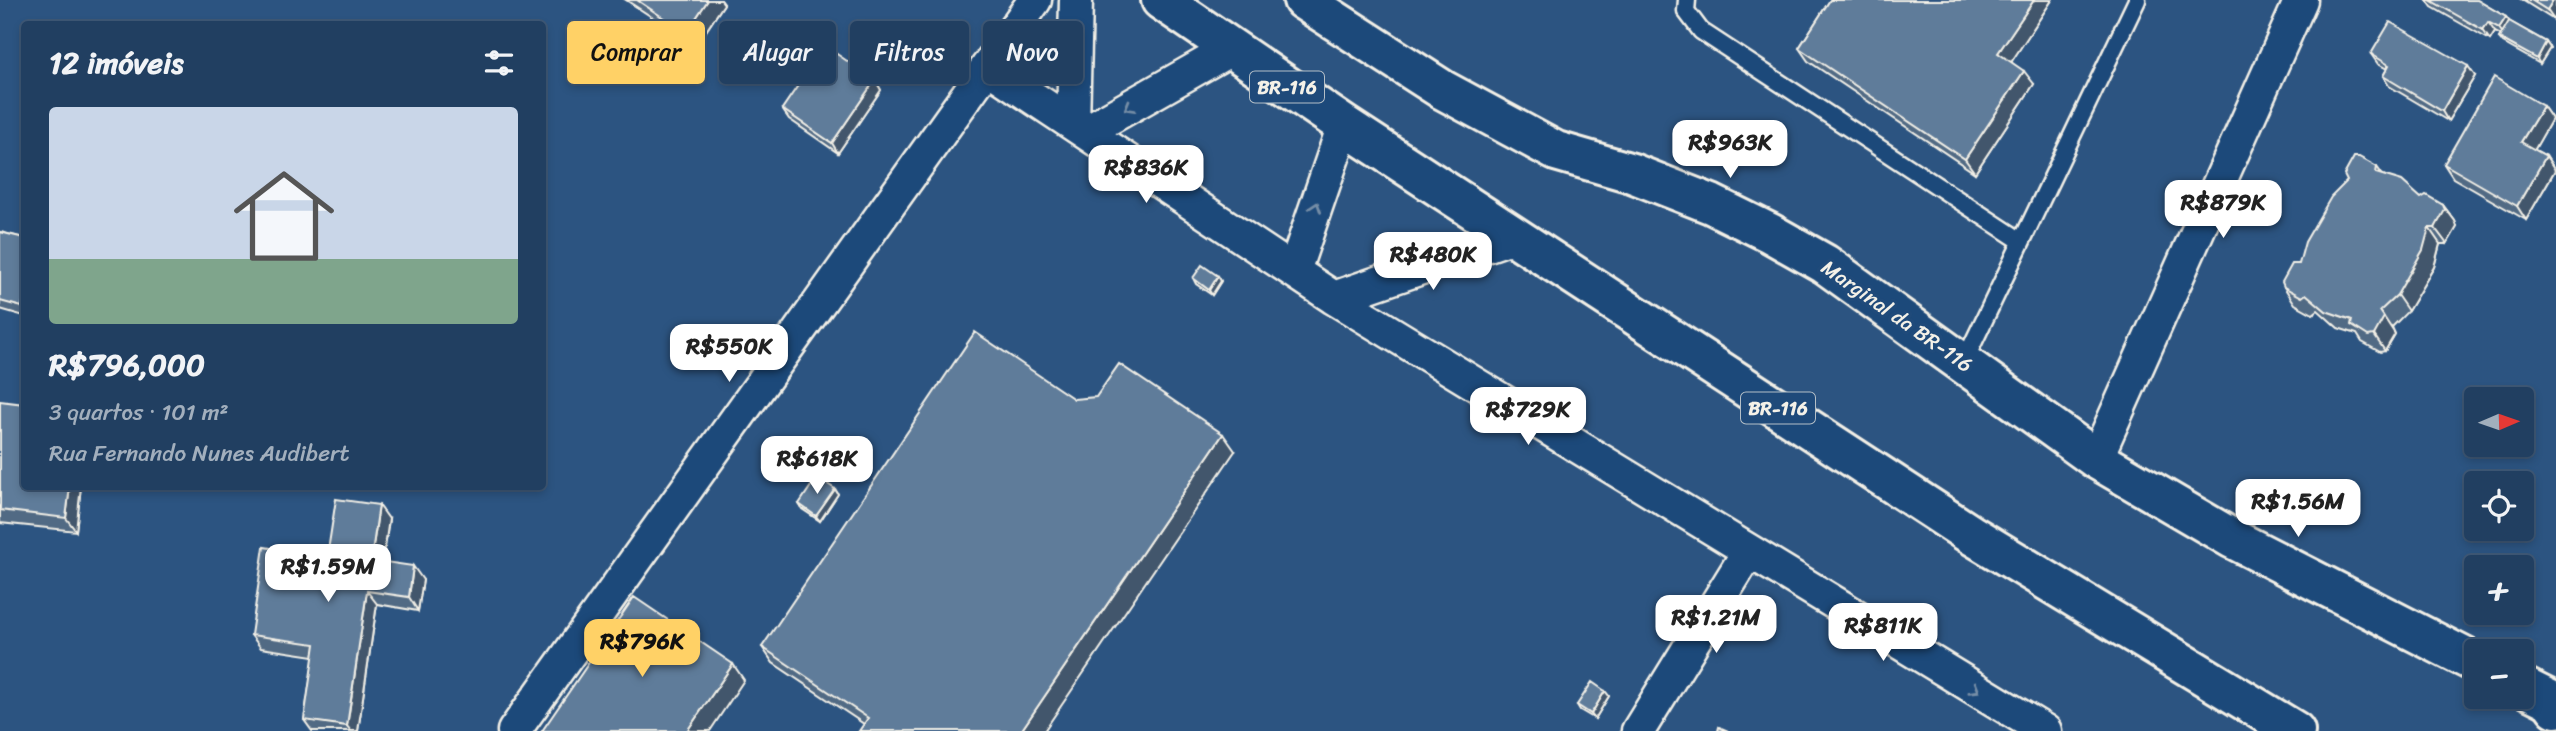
<!DOCTYPE html>
<html lang="pt">
<meta charset="utf-8">
<style>
body{margin:0;font-family:Sriracha,sans-serif;background:#2d4a6a;color:#f1f3f6;height:100vh;display:flex;flex-direction:column;font-size:26px;white-space:nowrap}
*{box-sizing:border-box;margin:0}
p{font-size:23px;color:#a2afbd}
.icon{flex:none;width:38px;height:38px;fill:none;stroke:currentColor;stroke-width:2;stroke-linecap:round;stroke-linejoin:round}
.map{position:relative;flex:1;overflow:hidden}
.sheet{position:absolute;left:21px;top:21px;width:525px;height:469px;display:flex;flex-direction:column;background:#213f61;border-radius:7px;box-shadow:0 4px 10px #0003,0 0 0 2px #3e5876}
.sheet>*{flex:none}
.hud{position:absolute;left:567px;top:21px;width:665px;height:63px;display:flex;gap:14px}
.needle{width:46px;rotate:88deg}
.controls{position:absolute;left:2464px;top:387px;display:grid;gap:14px}
.controls a{display:grid;place-items:center;width:70px;height:70px;border-radius:7px;background:#213f61;box-shadow:0 4px 10px #0003,0 0 0 2px #3e5876;font-size:35px}
.price{position:absolute;translate:-50% -60px;padding:0 16px;border-radius:14px;background:#fff;color:#222;font-size:23px;line-height:46px;filter:drop-shadow(0 2px 4px #0008)}
.price::after{content:'';position:absolute;left:50%;top:42px;width:21px;height:16px;margin-left:-10px;background:inherit;clip-path:polygon(0 0,100% 0,50% 100%)}
.price.active{background:#ffd166;color:#111}
ul{padding:0;list-style:none}
li{display:grid;align-content:center;gap:14px;height:371px;padding:0 28px}
li+li{border-top:2px solid #3e5876}
li span{display:grid;place-items:center;height:217px;border-radius:7px;color:#555}
li>.icon{margin-inline-start:auto}
span .icon{width:126px;height:126px;fill:#fffc;stroke-width:1}
li b{font-size:30px}
h2{display:flex;justify-content:space-between;align-items:center;height:84px;padding:0 28px;font-size:30px}
.tag{padding:0 24px;border-radius:7px;background:#213f61;box-shadow:0 4px 10px #0003,0 0 0 2px #3e5876;font-size:24px;line-height:63px}
.tag.active{background:#ffd166;color:#111}
.map>svg:first-child{display:block}
.lines{fill:none;stroke-linecap:round;stroke-linejoin:round}
.service-casing{stroke:#f4f1e8;stroke-width:21}
.minor-casing{stroke:#f4f1e8;stroke-width:37}
.tertiary-casing{stroke:#f4f1e8;stroke-width:44}
.trunk-casing{stroke:#f4f1e8;stroke-width:44}
.service{stroke:#1f4a7a;stroke-width:16}
.minor{stroke:#1f4a7a;stroke-width:32}
.tertiary{stroke:#1f4a7a;stroke-width:38}
.trunk{stroke:#1f4a7a;stroke-width:38}
.wall{fill:#516a84;stroke:#f4f1e8;stroke-width:2}
.shaded-wall{fill:#42566c;stroke:#f4f1e8;stroke-width:2}
.building{fill:#5e7b9a;stroke:#f4f1e8;stroke-width:2}
.oneway{stroke:#748da6}
.labels{text-anchor:middle;stroke-width:7;stroke-linejoin:round;paint-order:stroke}
.shield{fill:#1f4a7a;stroke:#b4bfc7;stroke-width:2}
.shield-label{font-size:19px;font-weight:bold;fill:#f4f1e8}
.street-label{font-size:21px;fill:#f4f1e8;stroke:#1f4a7a}
</style>
<div class="map">
<svg width="2556" height="731" viewBox="0 0 2556 731">
<rect width="100%" height="100%" fill="#2c5481"/>
<filter id="ink" filterUnits="userSpaceOnUse"><feTurbulence type="fractalNoise" baseFrequency=".0143" numOctaves="2"/><feDisplacementMap in="SourceGraphic" scale="14" xChannelSelector="R" yChannelSelector="G"/><feConvolveMatrix kernelMatrix="1 2 1 2 8 2 1 2 1" color-interpolation-filters="sRGB"/></filter>
<g filter="url(#ink)">
<g class="lines">
<!-- service casing -->
<g class="service-casing">
<path id="service" d="M1687,0L1686,11L1701,31L2021,241
M1964,362L2137,0"/>
</g>
<!-- minor casing -->
<g class="minor-casing">
<path id="minor" d="M987,67L1334,298L2045,731
M1073,124L1076,0
M1085,132L1231,49
M1294,271L1344,125
M1334,298L1514,236
M2096,459L2301,0
M514,731L1035,0
M1638,731L1749,551"/>
</g>
<!-- tertiary casing -->
<g class="tertiary-casing">
<path id="tertiary" d="M1303,0L1443,90L1556,151L1632,173L1711,204L1770,233L1825,264L2096,459L2233,539L2476,663
M2522,686L2556,703"/>
</g>
<!-- trunk casing -->
<g class="trunk-casing">
<path id="trunk" d="M1161,0L1344,125L1970,534L2295,731
M2551,701L2556,708"/>
</g>
<!-- service -->
<use href="#service" class="service"/>
<!-- minor -->
<use href="#minor" class="minor"/>
<!-- tertiary -->
<use href="#tertiary" class="tertiary"/>
<!-- trunk -->
<use href="#trunk" class="trunk"/>
</g>
<!-- wall -->
<path class="wall" d="M626,0H721L724,4L696,46Z
M1830,0H2052L2011,62L2034,84L1975,173L1808,61L1799,48Z
M2427,0H2477L2506,17L2509,21L2546,42L2550,48L2540,64L2503,43L2499,38L2501,35L2495,32L2490,40L2432,7Z
M2522,0H2556L2554,20Z
M2371,54L2475,76L2448,121L2389,86L2383,76L2387,69L2378,64Z
M875,80L881,90L838,153L789,119L782,109Z
M2543,106L2552,119L2534,150L2546,156L2555,170L2526,220L2453,178L2444,164Z
M2377,167L2382,174L2421,198L2443,205L2455,221L2457,227L2447,244H2440L2434,267L2408,311L2392,327L2395,334L2385,351L2380,352L2362,342L2357,334L2338,328L2318,310L2313,314L2295,304L2284,287L2299,264Z
M0,232L24,238V316L0,309Z
M1218,276L1221,281L1212,295L1196,284L1193,278Z
M1074,399L1235,451L864,724L773,663L762,647Z
M0,401L24,486H81L76,531L0,523Z
M835,489L838,494L820,521L802,509L799,504Z
M389,519L383,562L423,580L418,611L377,604L358,731H312L304,720L314,656L261,648L251,635L327,557Z
M1605,691L1609,696L1595,719L1580,710L1577,705Z"/>
<!-- shaded-wall -->
<path class="shaded-wall" d="M708,0H721L724,4L696,46L686,33Z
M2034,0H2052L2008,67L1998,53Z
M2553,0H2556V16L2554,20L2547,10Z
M2506,17L2513,26L2506,38L2499,28Z
M2488,22L2495,32L2490,40L2483,30Z
M2546,42L2550,48L2540,64L2537,59Z
M2468,66L2475,76L2448,121L2442,111Z
M2024,71L2034,84L1975,173L1965,159Z
M875,80L881,90L838,153L832,143Z
M2543,106L2552,119L2531,156L2521,142Z
M2546,156L2555,170L2526,220L2517,206Z
M2443,205L2455,221L2457,227L2447,244L2435,228Z
M2429,228L2440,244L2434,267L2408,311L2397,295Z
M1218,276L1221,281L1212,295L1209,290Z
M24,296V311L22,307Z
M2380,311L2395,334L2385,351L2374,335Z
M1223,434L1235,451L1044,731H1021Z
M70,486H81L76,531L66,518Z
M835,489L838,494L820,521L816,516Z
M379,505L389,519L381,574L371,560Z
M413,566L423,580L418,611L409,597Z
M367,591L377,604L358,731H351L347,726Z
M733,664L744,680L710,731H687Z
M1605,691L1609,696L1595,719L1591,714Z"/>
<!-- building -->
<path class="building" d="M637,0H708L686,33Z
M1830,0H2034L1998,53L2024,71L1965,159L1799,48Z
M2430,0H2477L2506,17L2499,28L2488,22L2483,30Z
M2531,0H2553L2547,10Z
M2509,21L2546,42L2537,59L2499,38Z
M2390,22L2468,66L2442,111L2383,76L2389,65L2371,54Z
M825,46L875,80L832,143L782,109Z
M2494,77L2543,106L2521,142L2546,156L2517,206L2444,164Z
M2354,157H2359L2377,167L2376,173L2402,181L2421,198L2426,195L2443,205L2445,210L2435,228H2429L2423,250L2397,295L2380,311L2384,317L2374,335L2368,336L2351,325L2352,320L2326,311L2306,294L2302,297L2284,287L2282,282L2292,264H2299L2305,242L2331,197L2347,181L2344,175Z
M0,232L24,238V296L22,307L0,301Z
M1202,265L1218,276L1209,290L1193,278Z
M975,332L1074,399L1096,397L1119,364L1223,434L1021,731H859L868,718L762,647Z
M0,401L24,404V486H70L66,518L0,510Z
M817,477L835,489L816,516L799,504Z
M336,499L379,505L371,560L413,566L409,597L367,591L347,726L304,720L315,644L251,635L264,547L327,557Z
M634,597L733,664L687,731H542Z
M1592,682L1605,691L1591,714L1577,705Z
M1719,727L1728,731H1718Z"/>
<!-- one-way arrows -->
<defs><path id="oneway-chevron" d="M-2-3.5L2.5 0L-2 3.5" fill="none" stroke-width="1.6" stroke-linecap="round" stroke-linejoin="round" transform="scale(1.75)"/></defs>
<g class="oneway">
<use href="#oneway-chevron" transform="translate(1129 107) rotate(150)"/>
<use href="#oneway-chevron" transform="translate(1316 207) rotate(-71)"/>
<use href="#oneway-chevron" transform="translate(1975 689) rotate(31)"/>
</g>
</g>
<g class="labels">
<!-- shield labels -->
<g class="shield">
<rect x="1250" y="71.5" width="74" height="31" rx="5"/>
<rect x="1741" y="392.5" width="74" height="31" rx="5"/>
</g>
<g class="shield-label">
<text x="1287" y="94">BR-116</text>
<text x="1778" y="415">BR-116</text>
</g>
<!-- street labels -->
<g class="street-label">
<text transform="translate(1897 316) rotate(35)" y="7">Marginal da BR-116</text>
</g>
</g>
</svg>
<div class="controls">
<a><svg class="needle" viewBox="-14 -14 28 28"><path d="M0-13l5 13h-10z" fill="#e53935"/><path d="M0 13l5-13h-10z" fill="#a2afbd"/></svg></a>
<a><svg class="icon" aria-label="locate" viewBox="0 0 24 24"><circle cx="12" cy="12" r="6"/><path d="M12 2v4M12 18v4M2 12h4M18 12h4"/></svg></a>
<a>+</a>
<a>−</a>
</div>
<b class="price" style="left:1730px;top:180px">R$963K</b>
<b class="price" style="left:1146px;top:205px">R$836K</b>
<b class="price" style="left:2223px;top:240px">R$879K</b>
<b class="price" style="left:1433px;top:292px">R$480K</b>
<b class="price" style="left:729px;top:384px">R$550K</b>
<b class="price" style="left:1528px;top:447px">R$729K</b>
<b class="price" style="left:817px;top:496px">R$618K</b>
<b class="price" style="left:2298px;top:539px">R$1.56M</b>
<b class="price" style="left:328px;top:604px">R$1.59M</b>
<b class="price" style="left:1716px;top:655px">R$1.21M</b>
<b class="price" style="left:1883px;top:663px">R$811K</b>
<b class="price active" style="left:642px;top:679px">R$796K</b>
<div class="hud">
<a class="tag active">Comprar</a>
<a class="tag">Alugar</a>
<a class="tag">Filtros</a>
<a class="tag">Novo</a>
</div>
<section class="sheet">
<h2>12 imóveis<svg class="icon" aria-label="filters" viewBox="0 0 24 24"><path d="M4 7h16M4 17h16"/><circle cx="9" cy="7" r="2"/><circle cx="15" cy="17" r="2"/></svg></h2>
<ul>
<li><span style="background:linear-gradient(#c9d6e8 70%,#7fa58c 0)"><svg class="icon" aria-label="home" viewBox="0 0 24 24"><path d="M3 11l9-7 9 7M6 9v11h12V9"/></svg></span><div><b>R$796,000</b><p>3 quartos · 101 m²</p><p>Rua Fernando Nunes Audibert</p></div></li>
</ul>
</section>
</div>
